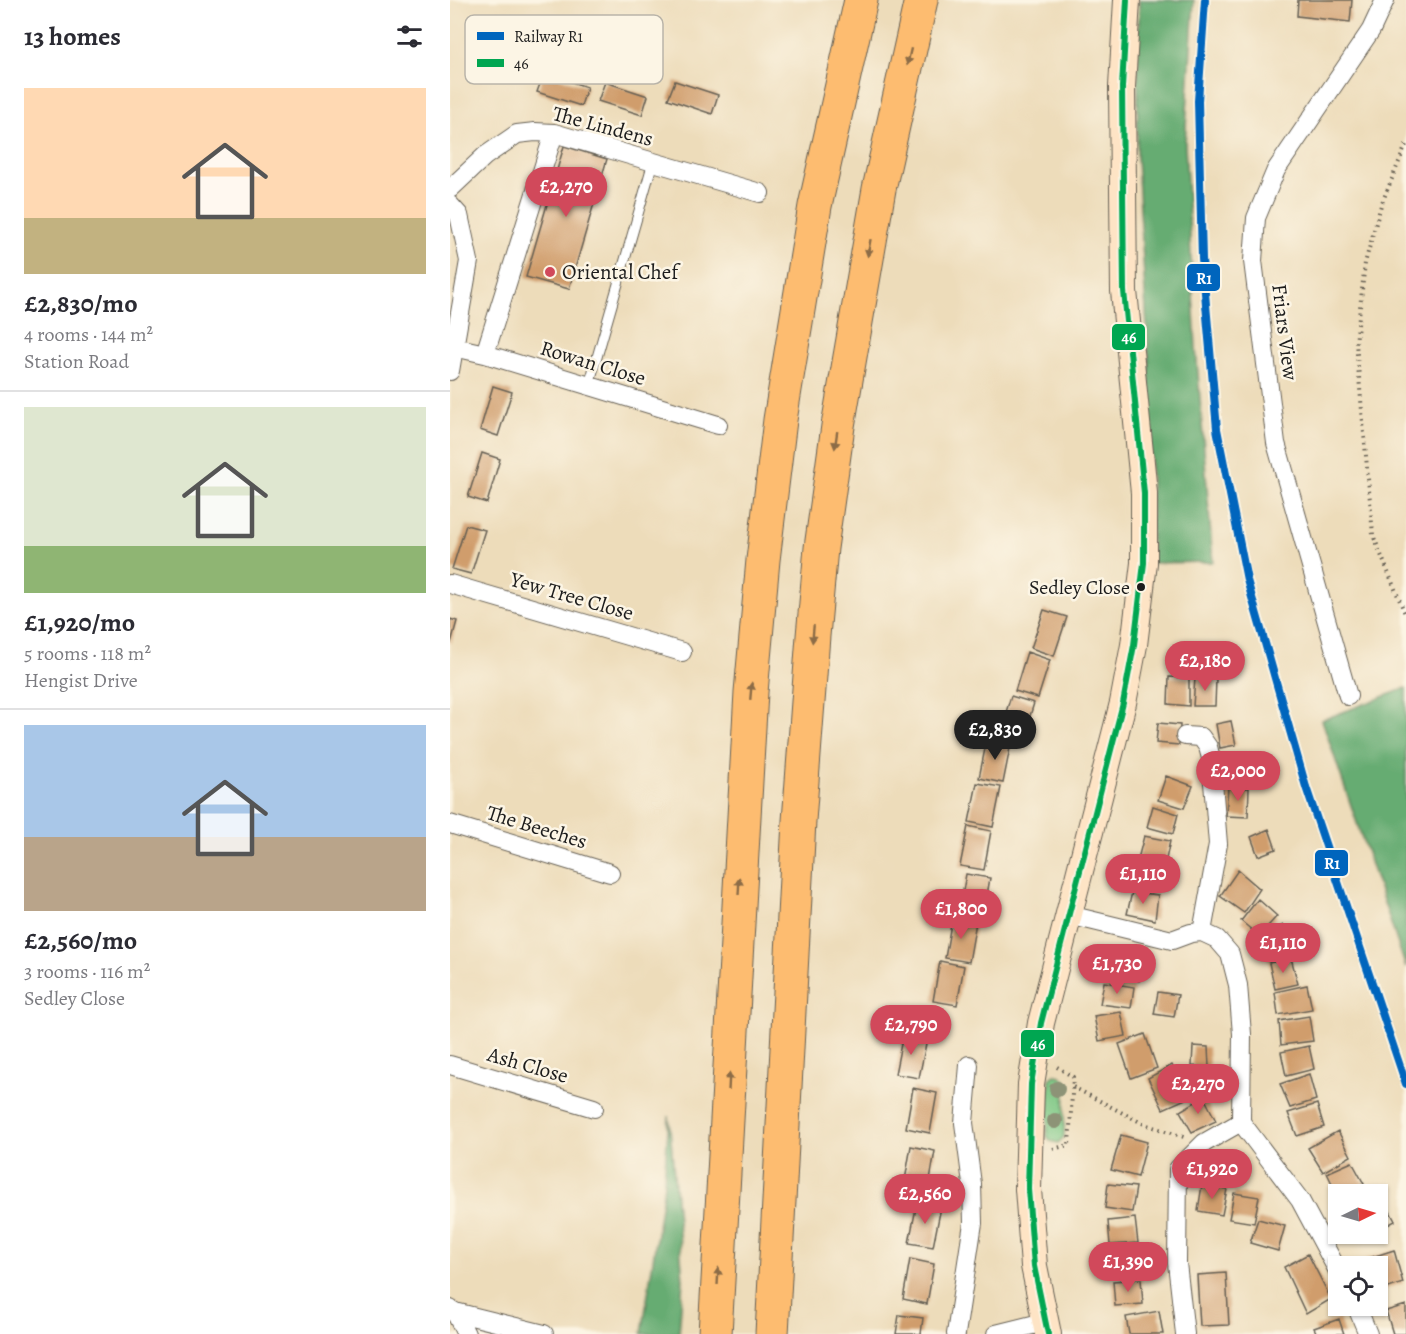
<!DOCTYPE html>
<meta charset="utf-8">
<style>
body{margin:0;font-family:Alegreya,serif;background:#f2f2f3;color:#2b2b33;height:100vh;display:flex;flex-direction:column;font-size:22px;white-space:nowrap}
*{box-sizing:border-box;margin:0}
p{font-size:20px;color:#7c7c81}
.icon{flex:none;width:33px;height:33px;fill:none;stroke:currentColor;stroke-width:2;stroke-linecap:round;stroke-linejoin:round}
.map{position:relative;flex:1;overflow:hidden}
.side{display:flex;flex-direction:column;background:#fff;width:450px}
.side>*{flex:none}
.needle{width:39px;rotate:85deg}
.tools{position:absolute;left:878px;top:1184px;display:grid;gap:12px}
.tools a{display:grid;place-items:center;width:60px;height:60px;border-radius:0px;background:#fff;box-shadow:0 2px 4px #0004;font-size:30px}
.price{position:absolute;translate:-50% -51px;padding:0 14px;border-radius:21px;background:#d1495b;color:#fff;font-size:20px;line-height:39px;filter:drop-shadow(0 2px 3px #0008)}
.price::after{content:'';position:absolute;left:50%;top:36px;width:18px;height:14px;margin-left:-9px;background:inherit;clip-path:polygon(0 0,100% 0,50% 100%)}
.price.current{background:#222;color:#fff}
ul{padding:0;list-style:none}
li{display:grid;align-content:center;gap:12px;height:318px;padding:0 24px}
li+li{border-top:2px solid #e1e1e2}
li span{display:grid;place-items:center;height:186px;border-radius:0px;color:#555}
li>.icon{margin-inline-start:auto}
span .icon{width:108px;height:108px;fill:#fffc;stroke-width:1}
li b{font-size:26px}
h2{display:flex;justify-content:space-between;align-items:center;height:72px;padding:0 24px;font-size:26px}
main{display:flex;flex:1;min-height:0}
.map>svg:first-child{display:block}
.green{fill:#7dc784;stroke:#4c7250;stroke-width:1.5}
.forest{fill:#66ac72;stroke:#416447;stroke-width:1.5}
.building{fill:#d09d6c}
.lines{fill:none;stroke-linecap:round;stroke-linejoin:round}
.lane-casing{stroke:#655f53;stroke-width:11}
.street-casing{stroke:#655f53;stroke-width:20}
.secondary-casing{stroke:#655f53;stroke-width:28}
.highway-casing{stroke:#655f53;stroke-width:35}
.path{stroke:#655f53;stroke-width:4;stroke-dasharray:1.5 4.5;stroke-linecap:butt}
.lane{stroke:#fff;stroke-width:9}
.street{stroke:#fff;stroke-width:18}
.secondary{stroke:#fee4c5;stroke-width:26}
.highway{stroke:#fdbc6f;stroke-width:33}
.bus-1-casing{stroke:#fcf5e5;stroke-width:10}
.bus-1{stroke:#00a651;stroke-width:6}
.rail-1-casing{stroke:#fcf5e5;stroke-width:12}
.rail-1{stroke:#0065bd;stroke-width:8}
.tree{fill:#8d9377}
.oneway{fill:#8c6c46}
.poi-dot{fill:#d1495b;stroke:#fcf5e5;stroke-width:2}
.bus-dot{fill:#1c1c1c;stroke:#fcf5e5;stroke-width:2}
.labels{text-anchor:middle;stroke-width:5;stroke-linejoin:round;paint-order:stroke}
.bus-label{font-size:20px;fill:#1c1c1c;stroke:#fcf5e5;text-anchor:end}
.street-label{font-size:21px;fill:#1c1c1c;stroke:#fcf5e5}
.poi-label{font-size:21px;fill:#1c1c1c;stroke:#fcf5e5;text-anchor:start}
.key{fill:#fcf5e5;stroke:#b9b4a9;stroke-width:1.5}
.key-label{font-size:16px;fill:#1c1c1c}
.line-badge{stroke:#fcf5e5;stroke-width:2}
.badge-label{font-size:16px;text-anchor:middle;font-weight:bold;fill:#fff}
</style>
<main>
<section class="side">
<h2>13 homes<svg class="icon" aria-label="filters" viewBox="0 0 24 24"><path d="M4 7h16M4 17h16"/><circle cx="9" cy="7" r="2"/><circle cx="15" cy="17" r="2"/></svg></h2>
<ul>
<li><span style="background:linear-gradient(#ffd9b3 70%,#c2b280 0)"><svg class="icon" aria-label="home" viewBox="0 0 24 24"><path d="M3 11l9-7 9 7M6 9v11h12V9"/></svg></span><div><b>£2,830/mo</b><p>4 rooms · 144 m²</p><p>Station Road</p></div></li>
<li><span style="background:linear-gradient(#dfe7d0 75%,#8fb573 0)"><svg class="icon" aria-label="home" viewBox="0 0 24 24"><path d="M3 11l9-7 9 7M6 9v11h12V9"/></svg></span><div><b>£1,920/mo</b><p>5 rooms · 118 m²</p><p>Hengist Drive</p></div></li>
<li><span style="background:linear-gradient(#a9c7e8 60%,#b9a48a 0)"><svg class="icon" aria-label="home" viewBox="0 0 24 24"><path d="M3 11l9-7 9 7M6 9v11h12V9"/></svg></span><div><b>£2,560/mo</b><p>3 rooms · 116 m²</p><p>Sedley Close</p></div></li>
</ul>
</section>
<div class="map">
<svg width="956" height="1334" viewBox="0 0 956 1334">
<rect width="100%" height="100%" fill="#fcf5e5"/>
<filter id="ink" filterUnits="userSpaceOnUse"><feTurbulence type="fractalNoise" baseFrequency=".0167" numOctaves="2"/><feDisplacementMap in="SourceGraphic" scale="12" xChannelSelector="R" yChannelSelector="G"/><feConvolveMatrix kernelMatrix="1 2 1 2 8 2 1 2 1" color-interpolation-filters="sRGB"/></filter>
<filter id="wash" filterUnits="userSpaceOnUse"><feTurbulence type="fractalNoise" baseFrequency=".008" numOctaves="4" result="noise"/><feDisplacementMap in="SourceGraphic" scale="24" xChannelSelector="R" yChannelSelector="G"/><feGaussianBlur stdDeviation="1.35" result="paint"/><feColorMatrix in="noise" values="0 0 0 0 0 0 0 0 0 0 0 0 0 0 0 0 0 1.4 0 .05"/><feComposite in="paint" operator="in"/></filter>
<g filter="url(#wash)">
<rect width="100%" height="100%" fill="#eddcba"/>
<!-- green -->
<path class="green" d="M605,1075L611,1076L615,1081L614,1137L608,1143L601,1141L597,1136L600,1079Z"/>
<!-- forest -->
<path class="forest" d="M689,0H744L735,144L746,348L763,562L702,563L699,362L687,158Z
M956,688V968L872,720Z
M219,1116L233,1280L229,1334H192L213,1193Z"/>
<g id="blocks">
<!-- building -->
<path class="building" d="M848,0H902L900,22L847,16Z
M94,73L137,87L131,106L87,92Z
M225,81L268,95L262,114L218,99Z
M155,82L198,96L192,115L148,101Z
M114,146L157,159L119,289L76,277Z
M43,386L62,392L48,436L30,430Z
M32,453L50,459L37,503L18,497Z
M16,525L35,530L21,574L2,569Z
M594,610L617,617L604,656L581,648Z
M0,619L7,621L1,643H0Z
M577,652L600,660L588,698L565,691Z
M719,677L739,678V706L718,704Z
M745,678L766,679L765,706H743Z
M561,696L584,703L572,742L549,735Z
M781,721L786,745L770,748L766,724Z
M708,723L730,725L729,745L706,743Z
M537,739L561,743L553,783L529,778Z
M716,776L743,786L734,808L708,800Z
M527,783L551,787L543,827L519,822Z
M778,787L799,788L798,817L776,816Z
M703,806L728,814L723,834L697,827Z
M518,826L541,831L534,870L510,866Z
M819,829L826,849L808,856L801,837Z
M694,836L720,841L715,864L688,859Z
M687,863L713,870L709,890L682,884Z
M788,870L810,889L794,913L770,896Z
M516,874L540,878L533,918L509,913Z
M682,892L708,895L705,920L677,914Z
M808,899L827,916L809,936L791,921Z
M502,918L526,922L519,962L495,958Z
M833,925L845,949L820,963L807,941Z
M669,951L695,960L689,981L662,974Z
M841,958L848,984L825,989L819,963Z
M490,961L514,966L507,1005L483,1001Z
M654,982L684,987L681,1008L650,1004Z
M857,985L862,1009L828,1015L825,992Z
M708,992L728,995L724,1017L704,1014Z
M671,1012L676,1036L649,1041L644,1016Z
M859,1016L863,1041L831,1045L829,1021Z
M453,1034L477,1039L469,1078L445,1074Z
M695,1034L707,1068L681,1078L669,1044Z
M743,1046L758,1047L759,1067L742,1066Z
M859,1046L864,1069L836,1076L831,1052Z
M722,1065L738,1098L713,1109L698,1078Z
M859,1074L866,1100L840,1108L830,1084Z
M463,1088L487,1093L480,1133L456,1128Z
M754,1097L766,1121L742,1132L730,1111Z
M867,1104L874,1127L847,1136L838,1113Z
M888,1131L901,1156L873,1172L858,1148Z
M671,1135L697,1142L688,1177L661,1170Z
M461,1146L485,1151L478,1191L454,1186Z
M902,1162L914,1184L894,1194H887L877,1173Z
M658,1184L686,1187L682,1212L655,1208Z
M752,1185L777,1189L772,1215L748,1211Z
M916,1187L919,1194H902Z
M784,1193L809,1197L804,1223L779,1219Z
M467,1203L491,1207L483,1247L459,1243Z
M937,1206L945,1221L927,1231V1211Z
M685,1218L688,1243L660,1245L658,1221Z
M808,1219L835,1226L828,1251L800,1243Z
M906,1233H922L910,1240Z
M688,1248L690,1273L662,1275L660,1250Z
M944,1250L953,1283L927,1292V1266H918L916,1259Z
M858,1254L881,1299L856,1314L834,1267Z
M460,1259L484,1264L477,1304L453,1299Z
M776,1273L779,1325L750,1326L747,1275Z
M691,1279L693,1304L665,1306L663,1281Z
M956,1305V1334H943L936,1311Z
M709,1311L713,1334H679L676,1317Z
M449,1315L473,1318L471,1334H446Z
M889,1319L894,1334H867L864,1328Z"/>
</g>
</g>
<g filter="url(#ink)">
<use href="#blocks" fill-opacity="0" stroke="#655f53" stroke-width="1.5"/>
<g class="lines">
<!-- lane casing -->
<g class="lane-casing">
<path id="lane" d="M139,385L203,162"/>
</g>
<!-- street casing -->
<g class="street-casing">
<path id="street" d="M0,189L35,156L67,134L85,132L104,133L310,193
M0,205L9,215L19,261L0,371
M4,347L35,354L268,425
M35,354L104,133
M0,584L232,652
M898,696L826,443L803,261L806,218L826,170L921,30L935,0
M735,736L751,737L758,747L761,758L768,844L752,932
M0,824L160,873
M619,915L722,940L741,933L752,932L767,939L780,954L788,985L792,1034L791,1122L850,1200L888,1271
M0,1065L144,1108
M906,1305L918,1334
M0,1309L5,1312L16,1334
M5,1312L94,1334
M506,1334L523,1223L522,1184L514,1123L519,1065
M546,1334L594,1322
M735,1334L727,1263L728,1169L754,1143L791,1122"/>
</g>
<!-- secondary casing -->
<g class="secondary-casing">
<path id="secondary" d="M598,1334L584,1266L578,1189L581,1084L591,1023L673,703L684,645L694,563V493L674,291L672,87L677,0"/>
</g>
<!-- highway casing -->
<g class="highway-casing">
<path id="highway" d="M265,1334L301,692L313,560L330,420L365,206L411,0
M322,1334L349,821L363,636L371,548L388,426L429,189L471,0"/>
</g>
<!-- path -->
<path class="path" d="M956,145L931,205L915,263L906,343L923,535L956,616
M623,1087L694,1124L734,1137
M603,1149L619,1145L623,1077L607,1067"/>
<!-- lane -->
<use href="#lane" class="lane"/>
<!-- street -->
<use href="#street" class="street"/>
<!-- secondary -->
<use href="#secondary" class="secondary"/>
<!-- highway -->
<use href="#highway" class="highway"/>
<!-- bus-1 casing -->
<g class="bus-1-casing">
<path id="bus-1" d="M598,1334L584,1266L578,1189L581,1084L591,1023L673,703L684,645L694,563V493L674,291L672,87L677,0"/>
</g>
<!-- bus-1 -->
<use href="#bus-1" class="bus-1"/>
<!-- rail-1 casing -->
<g class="rail-1-casing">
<path id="rail-1" d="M755,0L748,101L752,259L767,429L797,580L856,787L956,1084"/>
</g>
<!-- rail-1 -->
<use href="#rail-1" class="rail-1"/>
</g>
<!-- trees -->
<g class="tree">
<circle cx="607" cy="1089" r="8"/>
<circle cx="605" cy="1121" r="8"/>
</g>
<!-- one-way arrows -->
<defs><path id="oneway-solid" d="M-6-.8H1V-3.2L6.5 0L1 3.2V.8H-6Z" transform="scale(1.5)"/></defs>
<g class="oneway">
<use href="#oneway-solid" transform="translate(459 57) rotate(103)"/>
<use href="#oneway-solid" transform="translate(419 248) rotate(100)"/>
<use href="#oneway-solid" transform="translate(386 440) rotate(98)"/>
<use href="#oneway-solid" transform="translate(363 634) rotate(95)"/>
<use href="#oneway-solid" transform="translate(301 691) rotate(-85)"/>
<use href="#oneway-solid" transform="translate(289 886) rotate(-87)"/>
<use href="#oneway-solid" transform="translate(279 1081) rotate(-87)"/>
<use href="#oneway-solid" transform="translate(268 1276) rotate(-87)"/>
</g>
</g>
<!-- markers -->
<circle class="poi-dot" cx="100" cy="272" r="6"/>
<circle class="bus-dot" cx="691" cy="587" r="5"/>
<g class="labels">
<!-- bus labels -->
<g class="bus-label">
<text x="680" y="594">Sedley Close</text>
</g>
<!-- street labels -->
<g class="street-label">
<text transform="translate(153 126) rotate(15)" y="7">The Lindens</text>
<text transform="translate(835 332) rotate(83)" y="7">Friars View</text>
<text transform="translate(143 363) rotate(17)" y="7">Rowan Close</text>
<text transform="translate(122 596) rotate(16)" y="7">Yew Tree Close</text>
<text transform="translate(87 827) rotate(17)" y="7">The Beeches</text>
<text transform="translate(78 1065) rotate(16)" y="7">Ash Close</text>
</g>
<!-- poi labels -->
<g class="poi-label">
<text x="112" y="279">Oriental Chef</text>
</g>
</g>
<!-- legend -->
<rect x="15" y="15" width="198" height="69" rx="9" class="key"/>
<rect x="27" y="32" width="27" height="8" fill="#0065bd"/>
<rect x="27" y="59" width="27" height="8" fill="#00a651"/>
<g class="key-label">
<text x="64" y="42">Railway R1</text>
<text x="64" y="69">46</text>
</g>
<g class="line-badge">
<rect x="736" y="263" width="35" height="29" rx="6" fill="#0065bd"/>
<rect x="661" y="323" width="35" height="28" rx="6" fill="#00a651"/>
<rect x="864" y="849" width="35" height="28" rx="6" fill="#0065bd"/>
<rect x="570" y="1029" width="35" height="29" rx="6" fill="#00a651"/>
</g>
<g class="badge-label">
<text x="754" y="284">R1</text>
<text x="679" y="343">46</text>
<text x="882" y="869">R1</text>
<text x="588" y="1050">46</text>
</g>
</svg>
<div class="tools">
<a><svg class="needle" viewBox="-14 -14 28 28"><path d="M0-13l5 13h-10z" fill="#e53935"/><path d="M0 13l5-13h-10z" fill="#7c7c81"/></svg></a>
<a><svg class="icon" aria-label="locate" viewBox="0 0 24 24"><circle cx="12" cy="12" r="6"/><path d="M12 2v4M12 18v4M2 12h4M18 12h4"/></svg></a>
</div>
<b class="price" style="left:116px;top:218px">£2,270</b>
<b class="price" style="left:755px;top:692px">£2,180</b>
<b class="price current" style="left:545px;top:761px">£2,830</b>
<b class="price" style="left:788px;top:802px">£2,000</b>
<b class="price" style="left:693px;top:905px">£1,110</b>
<b class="price" style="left:511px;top:940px">£1,800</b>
<b class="price" style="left:833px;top:974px">£1,110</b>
<b class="price" style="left:667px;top:995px">£1,730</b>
<b class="price" style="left:461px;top:1056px">£2,790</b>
<b class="price" style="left:748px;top:1115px">£2,270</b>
<b class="price" style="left:762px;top:1200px">£1,920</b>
<b class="price" style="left:475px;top:1225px">£2,560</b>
<b class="price" style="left:678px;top:1293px">£1,390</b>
</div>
</main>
